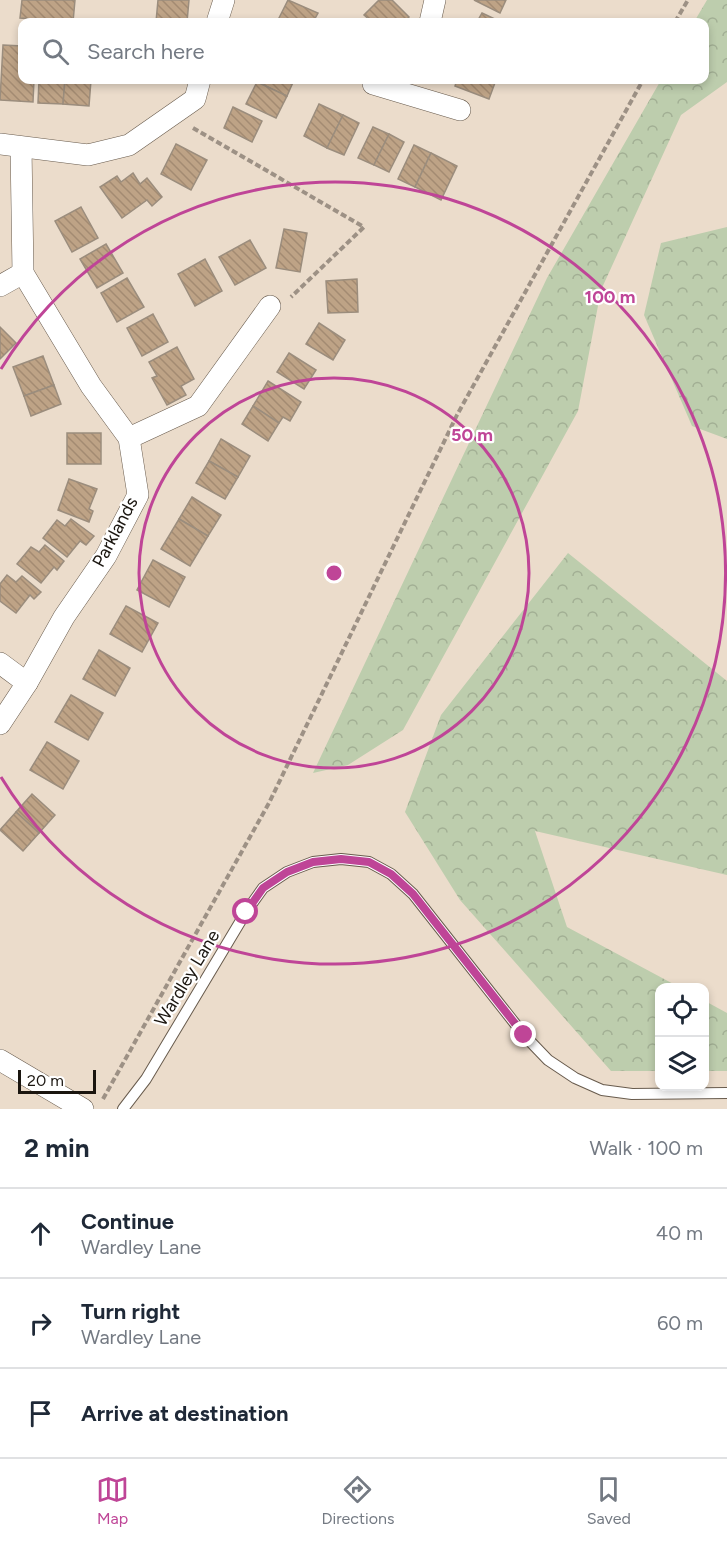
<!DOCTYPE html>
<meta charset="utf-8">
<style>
body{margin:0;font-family:Figtree,sans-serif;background:#f6f6f7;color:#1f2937}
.controls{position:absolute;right:18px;bottom:18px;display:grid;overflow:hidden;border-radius:12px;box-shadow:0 3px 9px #0003}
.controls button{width:54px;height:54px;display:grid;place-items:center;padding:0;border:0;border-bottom:2px solid #e0e1e3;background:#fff;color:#1f2937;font:30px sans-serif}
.scale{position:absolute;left:18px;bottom:15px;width:78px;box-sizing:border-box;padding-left:6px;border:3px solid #1a150f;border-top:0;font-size:16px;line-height:21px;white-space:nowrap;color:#1a150f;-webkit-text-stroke:4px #fff;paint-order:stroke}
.stop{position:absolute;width:18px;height:18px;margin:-14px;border:4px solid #bf4597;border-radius:50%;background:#fff}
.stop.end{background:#bf4597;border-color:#fff;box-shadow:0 2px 6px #0008}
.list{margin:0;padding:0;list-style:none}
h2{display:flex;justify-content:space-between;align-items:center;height:78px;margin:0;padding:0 24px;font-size:26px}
h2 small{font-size:20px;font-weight:400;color:#747a83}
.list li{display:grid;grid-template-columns:39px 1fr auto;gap:18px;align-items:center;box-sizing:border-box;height:90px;padding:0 24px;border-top:2px solid #e0e1e3}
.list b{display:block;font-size:22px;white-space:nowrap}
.list p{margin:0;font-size:20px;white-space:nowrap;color:#747a83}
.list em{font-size:20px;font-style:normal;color:#747a83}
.icon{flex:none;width:33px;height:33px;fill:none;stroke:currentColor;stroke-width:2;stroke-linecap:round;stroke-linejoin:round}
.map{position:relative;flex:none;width:727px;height:1109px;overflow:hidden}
.search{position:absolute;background:#fff;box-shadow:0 3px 9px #0003;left:18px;right:18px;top:18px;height:66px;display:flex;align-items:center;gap:15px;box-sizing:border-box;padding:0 21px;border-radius:12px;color:#747a83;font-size:22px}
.sheet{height:348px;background:#fff}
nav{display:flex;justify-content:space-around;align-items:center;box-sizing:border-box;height:84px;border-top:2px solid #e0e1e3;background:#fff;font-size:16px;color:#747a83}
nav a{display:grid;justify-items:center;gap:3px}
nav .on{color:#bf4597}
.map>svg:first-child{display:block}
</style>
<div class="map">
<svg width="727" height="1109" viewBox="0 0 727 1109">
<defs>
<pattern id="forest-crowns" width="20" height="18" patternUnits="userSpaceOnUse" patternTransform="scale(1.5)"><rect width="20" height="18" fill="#bdcdad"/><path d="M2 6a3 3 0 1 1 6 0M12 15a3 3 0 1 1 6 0" fill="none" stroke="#a2af94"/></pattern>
<pattern id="building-back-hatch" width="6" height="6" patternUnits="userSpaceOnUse" patternTransform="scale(1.5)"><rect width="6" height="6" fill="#bea386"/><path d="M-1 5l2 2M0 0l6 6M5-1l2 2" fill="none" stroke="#a38b72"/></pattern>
</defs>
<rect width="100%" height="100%" fill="#ebdccb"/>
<!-- forest -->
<g fill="url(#forest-crowns)">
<path d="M707,0H727V82L681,115L601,290L578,411L403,730L348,765L313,773L547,278L661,80H704V22H694Z"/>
<path d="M727,227V439L692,426L644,315L661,243Z"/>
<path d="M568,553L727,681V875L535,831L567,927L679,987H660L659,1071H611L460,900L405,812L441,715Z"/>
<path d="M705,1001L727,1013V1071H705Z"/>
</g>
<!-- building -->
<g fill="url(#building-back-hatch)" stroke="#9b8d7d" stroke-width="1.5">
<path d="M22,0H75L73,22L20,18Z"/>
<path d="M158,0H189L187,22H156Z"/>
<path d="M288,0L318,13L313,22H277Z"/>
<path d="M379,0H392L409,17L404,22H372L364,15Z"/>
<path d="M474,0H506L500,13Z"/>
<path d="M482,13L501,22H477Z"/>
<path d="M3,45L22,46V80H34L33,102L0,100Z"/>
<path d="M39,80H65L63,104L38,103Z"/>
<path d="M65,80H91L89,106L63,104Z"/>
<path d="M258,80H294L287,96L257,82Z"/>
<path d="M457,80H496L489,99L455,86Z"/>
<path d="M257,82L287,96L276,118L246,104Z"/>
<path d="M319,104L343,115L327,148L304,136Z"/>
<path d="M233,107L262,121L252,142L224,128Z"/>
<path d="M343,115L359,123L344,155L327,148Z"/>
<path d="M373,127L389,134L374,165L358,158Z"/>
<path d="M389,134L404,142L389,172L374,165Z"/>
<path d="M176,144L207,160L191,190L161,174Z"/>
<path d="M414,145L431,153L415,187L398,179Z"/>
<path d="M431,153L457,166L441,200L415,187Z"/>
<path d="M133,173L140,184L147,178L162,197L152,206L147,200L122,218L100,187L117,176L121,182Z"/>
<path d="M81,207L98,238L72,252L55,221Z"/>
<path d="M284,229L307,233L300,272L276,268Z"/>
<path d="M250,240L266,268L235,285L219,257Z"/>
<path d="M106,244L123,273L97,288L80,259Z"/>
<path d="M205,259L222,291L195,306L178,274Z"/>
<path d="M127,278L144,307L117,322L101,293Z"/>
<path d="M357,279L358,312L328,313L326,281Z"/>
<path d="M153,314L168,342L142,356L127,328Z"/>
<path d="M319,323L345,340L333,360L306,344Z"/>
<path d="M0,327L16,343L0,359Z"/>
<path d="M177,347L194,379L181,386L186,395L167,405L152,378L157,376L149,362Z"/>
<path d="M289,353L316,370L304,389L277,372Z"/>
<path d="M43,356L54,385L24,396L13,367Z"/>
<path d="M268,381L301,402L290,421L283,417L279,423L253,406Z"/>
<path d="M54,385L61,404L31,416L24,396Z"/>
<path d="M253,406L279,423L268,441L242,424Z"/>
<rect x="67" y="433" width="34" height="31"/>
<path d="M221,439L250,456L238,477L209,461Z"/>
<path d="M209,461L238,477L225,499L196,483Z"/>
<path d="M69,479L97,489L89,509L93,511L89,522L58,510Z"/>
<path d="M192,497L221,515L208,536L179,519Z"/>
<path d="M71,519L94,536L86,545L80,541L67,557L43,538L57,520L65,526Z"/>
<path d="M179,519L208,536L190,566L161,549Z"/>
<path d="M45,545L64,561L57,570L54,567L41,583L17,564L31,547L39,552Z"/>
<path d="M153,560L185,577L169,607L137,590Z"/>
<path d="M7,575L16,582L22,576L41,592L34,599L30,595L16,613L0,601V584Z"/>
<path d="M126,606L158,623L142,652L110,634Z"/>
<path d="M99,650L130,668L115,696L83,679Z"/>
<path d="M71,695L103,713L88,740L55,722Z"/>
<path d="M47,742L79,761L63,789L30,770Z"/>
<path d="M32,794L55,815L39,833L16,812Z"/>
<path d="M16,812L39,833L23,851L0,830Z"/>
</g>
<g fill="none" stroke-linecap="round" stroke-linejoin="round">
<!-- service casing -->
<g stroke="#685b4d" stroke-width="12">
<path id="service" d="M123,1109L146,1079L246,912L263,888L287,872L313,862L341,859L369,862L391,874L413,894L524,1035L548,1060L575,1078L602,1090L632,1094L727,1093"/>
</g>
<!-- minor casing -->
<g stroke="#685b4d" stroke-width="22">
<g id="minor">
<path d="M217,22L224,0"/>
<path d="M430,22L435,0"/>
<path d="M373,84L460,110"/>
<path d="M0,144L88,155L129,145L195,99L200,80"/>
<path d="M0,286L23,273"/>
<path d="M129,438L198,406L270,306"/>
<path d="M0,663L27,683"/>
<path d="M0,724L27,683L64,617L106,556L138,495L129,438L91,386L23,273L21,147"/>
<path d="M0,1060L83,1109"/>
</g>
</g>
<!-- path -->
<g stroke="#9d9185" stroke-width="4" stroke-dasharray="6 3" stroke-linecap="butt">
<path d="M675,22L688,0"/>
<path d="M193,128L364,227L291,297"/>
<path d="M103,1099L269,803L457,415L643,80"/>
</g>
<!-- service -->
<use href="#service" stroke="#fff" stroke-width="10"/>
<!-- minor -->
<use href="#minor" stroke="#fff" stroke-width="21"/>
</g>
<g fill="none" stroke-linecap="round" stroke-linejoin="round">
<!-- route -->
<path stroke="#bf4597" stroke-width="8" d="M246,912L263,888L287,872L313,862L341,859L369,862L391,874L413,894L524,1035"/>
</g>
<!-- distance rings -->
<g fill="none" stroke="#bf4597" stroke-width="3">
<circle cx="334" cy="573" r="195"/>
<path d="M1 369A391 391 0 1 1 1 777"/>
</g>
<g text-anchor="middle" stroke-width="4.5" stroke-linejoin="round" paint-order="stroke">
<!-- street labels -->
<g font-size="18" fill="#1a150f" stroke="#fff">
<text transform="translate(115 532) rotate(-62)" y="6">Parklands</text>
<text transform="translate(187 978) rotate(-59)" y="6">Wardley Lane</text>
</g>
</g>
<circle cx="334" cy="573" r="9" fill="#bf4597" stroke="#fff" stroke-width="3"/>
<g font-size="18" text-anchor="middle" font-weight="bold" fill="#bf4597" stroke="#fff" stroke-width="4.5" stroke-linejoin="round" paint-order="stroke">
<text x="610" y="303">100 m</text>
<text x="472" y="441">50 m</text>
</g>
</svg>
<div class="controls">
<button><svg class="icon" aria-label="locate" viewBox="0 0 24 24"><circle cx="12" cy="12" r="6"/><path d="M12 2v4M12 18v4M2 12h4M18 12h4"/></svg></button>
<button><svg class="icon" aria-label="layers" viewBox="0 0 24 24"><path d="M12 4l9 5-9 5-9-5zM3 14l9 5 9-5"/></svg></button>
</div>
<div class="scale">20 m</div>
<div class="stop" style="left:246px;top:912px"></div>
<div class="stop end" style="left:524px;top:1035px"></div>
<div class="search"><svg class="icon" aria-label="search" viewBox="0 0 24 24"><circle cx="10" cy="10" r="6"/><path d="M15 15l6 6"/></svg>Search here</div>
</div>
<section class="sheet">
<h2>2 min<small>Walk · 100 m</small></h2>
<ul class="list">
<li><svg class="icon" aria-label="ahead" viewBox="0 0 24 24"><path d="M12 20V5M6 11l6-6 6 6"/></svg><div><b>Continue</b><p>Wardley Lane</p></div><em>40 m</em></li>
<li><svg class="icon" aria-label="right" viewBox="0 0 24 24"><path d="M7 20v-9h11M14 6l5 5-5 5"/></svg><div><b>Turn right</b><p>Wardley Lane</p></div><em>60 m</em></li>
<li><svg class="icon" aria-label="arrive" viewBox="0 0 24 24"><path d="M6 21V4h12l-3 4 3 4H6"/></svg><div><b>Arrive at destination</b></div></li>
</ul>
</section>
<nav>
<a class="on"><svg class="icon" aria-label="map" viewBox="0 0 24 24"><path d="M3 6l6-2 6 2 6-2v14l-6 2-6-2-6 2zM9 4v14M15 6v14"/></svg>Map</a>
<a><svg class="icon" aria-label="directions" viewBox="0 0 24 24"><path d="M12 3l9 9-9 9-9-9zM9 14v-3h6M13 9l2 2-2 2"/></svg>Directions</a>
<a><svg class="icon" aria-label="saved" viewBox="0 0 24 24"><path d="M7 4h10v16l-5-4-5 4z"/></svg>Saved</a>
</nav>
